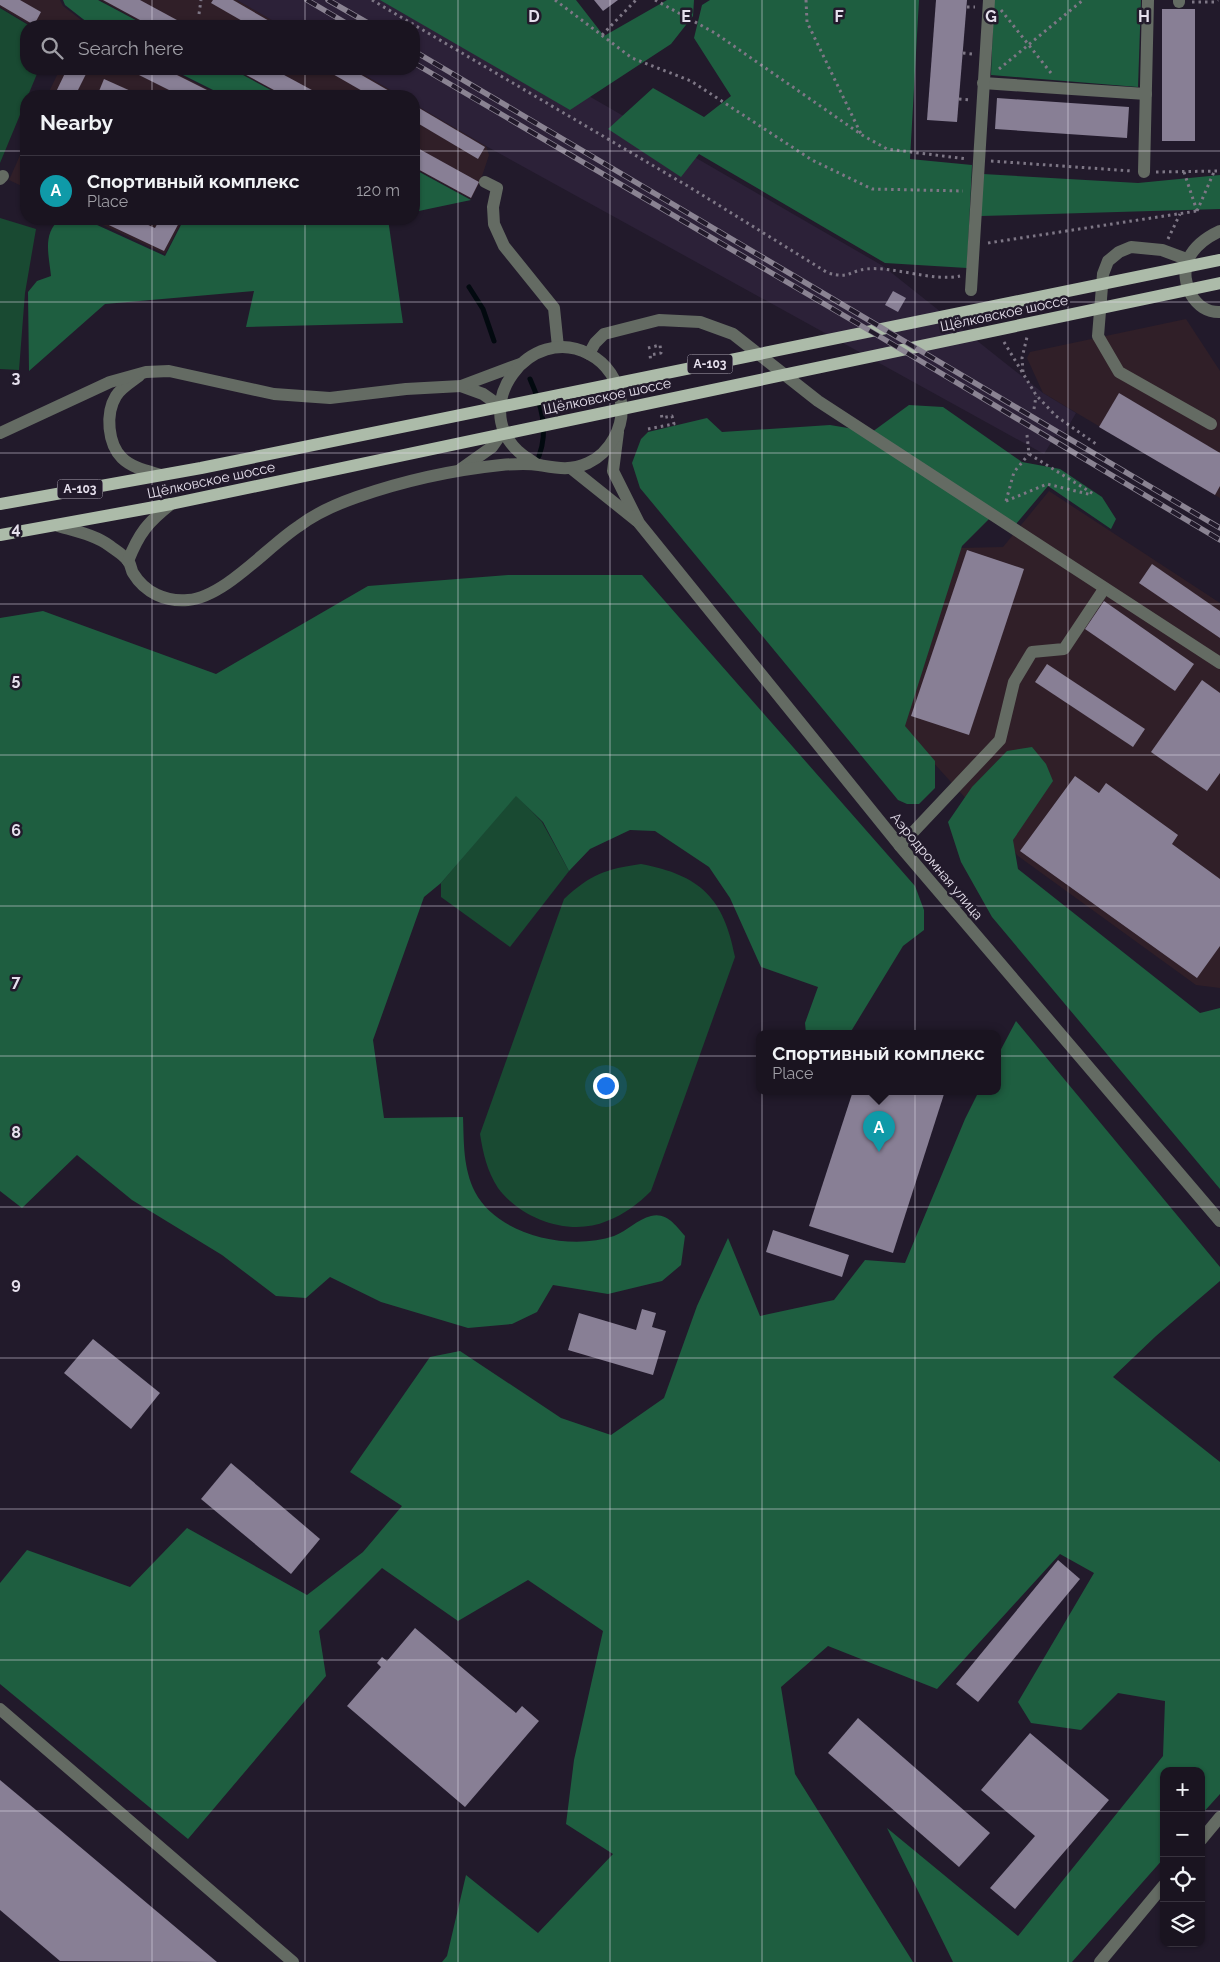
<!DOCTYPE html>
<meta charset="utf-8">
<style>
body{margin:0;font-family:Raleway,sans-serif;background:#231d29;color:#f1f3f6}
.controls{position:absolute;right:15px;bottom:15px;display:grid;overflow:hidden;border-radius:10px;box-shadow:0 1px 4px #0004}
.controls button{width:45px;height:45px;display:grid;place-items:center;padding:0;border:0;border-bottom:1px solid #38333e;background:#1a1420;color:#f1f3f6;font:25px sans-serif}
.you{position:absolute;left:605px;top:1085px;width:18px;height:18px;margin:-12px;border:4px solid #fff;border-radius:50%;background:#1a73e8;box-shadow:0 0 0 8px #1a73e833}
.badge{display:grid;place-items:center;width:32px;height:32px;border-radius:50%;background:#0f766e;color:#fff;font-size:16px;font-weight:700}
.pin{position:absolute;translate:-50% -41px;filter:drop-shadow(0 1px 2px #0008)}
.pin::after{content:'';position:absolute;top:26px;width:18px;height:15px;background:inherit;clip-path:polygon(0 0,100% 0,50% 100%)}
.popup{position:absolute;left:756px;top:1030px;width:245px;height:65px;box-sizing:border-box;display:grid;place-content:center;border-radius:10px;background:#1a1420;filter:drop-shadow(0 1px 4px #0005);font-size:16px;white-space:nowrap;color:#9f9ea5}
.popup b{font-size:19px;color:#f1f3f6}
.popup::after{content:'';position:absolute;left:50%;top:100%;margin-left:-10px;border:10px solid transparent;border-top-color:#1a1420}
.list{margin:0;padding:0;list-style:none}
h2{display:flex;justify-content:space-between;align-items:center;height:65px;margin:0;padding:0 20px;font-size:21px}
h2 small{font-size:16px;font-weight:400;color:#9f9ea5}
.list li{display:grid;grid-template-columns:32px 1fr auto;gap:15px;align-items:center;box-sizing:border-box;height:70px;padding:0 20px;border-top:1px solid #38333e}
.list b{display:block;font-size:19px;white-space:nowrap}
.list p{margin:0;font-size:16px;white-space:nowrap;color:#9f9ea5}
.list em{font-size:16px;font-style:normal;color:#9f9ea5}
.icon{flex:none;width:28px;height:28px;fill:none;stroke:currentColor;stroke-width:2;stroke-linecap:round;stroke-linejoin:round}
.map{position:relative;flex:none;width:1220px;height:1962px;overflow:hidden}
.search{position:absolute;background:#1a1420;box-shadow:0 1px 4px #0004;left:20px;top:20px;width:400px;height:55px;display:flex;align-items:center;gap:12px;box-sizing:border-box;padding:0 18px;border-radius:20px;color:#9f9ea5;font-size:19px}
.panel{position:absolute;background:#1a1420;box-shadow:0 1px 4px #0004;left:20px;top:90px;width:400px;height:135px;border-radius:20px}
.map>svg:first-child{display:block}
</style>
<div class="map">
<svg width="1220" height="1962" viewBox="0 0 1220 1962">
<rect width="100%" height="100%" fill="#221a2b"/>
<!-- industrial -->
<g fill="#301f28">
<path d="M0,0H60L63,6L89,26H32L0,7Z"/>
<path d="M100,0H237L282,26H148Z"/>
<path d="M60,69H168L222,96H47Z"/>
<path d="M233,69H354L401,96H283Z"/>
<path d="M414,104L486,146L489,155L480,182L471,199L414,168Z"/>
<path d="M26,142V188L9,180Z"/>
<path d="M90,219H183L165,254Z"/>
<path d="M1186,319L1220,371V498L1043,393L1027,358L1030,352Z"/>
<path d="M1049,491L1220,603V988L1196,985L1018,856L902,728L959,548L1003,547Z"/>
</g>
<!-- built -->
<path fill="#2c2138" d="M237,0H423L883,266L1043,393L1076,413L1061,439L1055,436L1044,454L486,146L414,104V96H401L354,69H414V26H282Z"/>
<!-- green -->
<g fill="#194a32">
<path d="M0,8L30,26H26V69H39L0,163Z"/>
<path d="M0,218L36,229L25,293L19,370L0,369Z"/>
<path d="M516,795L542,822L569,871L510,947L441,897V883Z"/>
<path d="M641,864C700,875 724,898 735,957L651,1191C638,1204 625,1214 607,1221C570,1237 521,1219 498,1188C487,1171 483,1153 480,1134L564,899C591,874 606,869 641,864Z"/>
</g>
<!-- forest -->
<g fill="#1e5e40">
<path d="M63,0H98L147,26H92L65,5Z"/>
<path d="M380,0H576L604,36L667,0H694L693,16L671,44L570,110Z"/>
<path d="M710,0H919L910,159L972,165L967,268L885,263L699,154L681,177L608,129L653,88L704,117L731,96L694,38L702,5Z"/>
<path d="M994,0H1141L1138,87L991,75Z"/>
<path d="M171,69H232L282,96H225Z"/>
<path d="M414,169L471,200L414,212Z"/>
<path d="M983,174L1138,183L1220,175V209L981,216Z"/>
<path d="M60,219H84L165,256L184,219H388L403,323L246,327L254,291L105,304L29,371L28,292L37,281L51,276C49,255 42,234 60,219Z"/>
<path d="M909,405L943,407L1022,462L1060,469L1102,497L1116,519L1111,529L1048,486L1011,530L991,517L962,546L905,726L935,761V788L919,804H907L898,800L640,488L632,463L641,439L648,432L707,418L722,432L830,425L872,432Z"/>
<path d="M508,575H642L915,886L924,910V930L903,946L850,1033H806L805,1023L818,987L761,967L730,898L709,867L655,831L630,830L590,849L569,871L543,822L516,796L441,883L424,897L373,1040L384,1118L463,1117C464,1143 463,1168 475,1192C498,1236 570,1251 614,1236C627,1231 638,1219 651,1216C667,1212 676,1226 685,1236L681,1265L662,1281L608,1294L553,1285L537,1312L512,1324L468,1328L381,1302L330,1277L306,1298L276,1296L222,1255L132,1200L77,1155L22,1208L0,1191V618L43,611L216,674L368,586Z"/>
<path d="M1032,747L1046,764L1053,781L1013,840L1018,869L1200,1013L1220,1008V1189L992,917L961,862L948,822L972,787L1007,751Z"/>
<path d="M1016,1021L1220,1267V1281L1156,1336L1113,1377L1220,1462V1794L1201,1815V1771H1164V1858L1072,1962H953L887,1828L1018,1936L1163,1756L1165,1701L1118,1693L1081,1730L1031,1723L1018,1702L1094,1573L1060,1554L937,1689L828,1646L781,1687L795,1774L913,1962H442L447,1956L466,1875L538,1933L613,1854L566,1824L574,1760L603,1631L528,1580L458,1621L382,1568L319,1631L326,1676L188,1839L0,1684V1583L27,1550L130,1587L187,1528L307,1595L363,1552L402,1506L350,1472L430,1357L460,1351L561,1418L611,1435L664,1398L697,1306L728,1238L760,1316L834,1300L865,1260L905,1263L965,1119L979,1091H998V1055Z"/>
</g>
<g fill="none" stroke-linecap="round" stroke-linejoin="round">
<!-- stream -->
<g stroke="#02090f" stroke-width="5">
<path d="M469,287L483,309L494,341"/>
<path d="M530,379C541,404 549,429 539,456"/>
</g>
</g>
<!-- building -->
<g fill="#887f95">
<path d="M0,0H20L41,12L34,25L0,5Z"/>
<path d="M103,0H140L188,26H151Z"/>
<path d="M213,0H233L278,26H251L211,3Z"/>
<path d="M594,0H618L603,11Z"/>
<path d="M936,0H967L957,122L927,120Z"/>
<rect x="1162" y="9" width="33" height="132"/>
<path d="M67,69L88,70L75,96H54Z"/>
<path d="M127,69H165L219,96H181Z"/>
<path d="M235,69H273L323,96H285Z"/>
<path d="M324,69H351L398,96H371Z"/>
<path d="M104,79L133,92L131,96H97Z"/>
<path d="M997,98L1129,107L1127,138L995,129Z"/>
<path d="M414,105L485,147L478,159L414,121Z"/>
<path d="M414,146L479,182L471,198L414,167Z"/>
<path d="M96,219H135L155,228L160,219H181L164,251Z"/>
<path d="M893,291L906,298L898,312L885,305Z"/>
<path d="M1119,393L1220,453V486L1215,495L1099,427Z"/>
<path d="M967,550L1024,569L969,735L911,716Z"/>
<path d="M1152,564L1220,611V638L1139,583Z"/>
<path d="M1104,601L1194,664L1175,691L1085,629Z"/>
<path d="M1047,664L1145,729L1133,747L1035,682Z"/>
<path d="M1202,680L1220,693V773L1207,791L1151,752Z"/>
<path d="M1075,776L1099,793L1106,783L1178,835L1172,844L1220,879V946L1197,978L1020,851Z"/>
<path d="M853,1091H945L893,1253L809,1226Z"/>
<path d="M773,1230L849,1255L842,1277L766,1252Z"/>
<path d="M642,1309L656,1313L652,1327L666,1331L653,1375L568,1350L579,1313L636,1330Z"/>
<path d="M93,1339L160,1393L131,1429L64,1373Z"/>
<path d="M231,1463L320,1539L291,1574L201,1499Z"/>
<path d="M1058,1560L1080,1579L978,1702L956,1684Z"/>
<path d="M415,1628L516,1713L522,1706L539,1721L465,1807L347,1706L381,1667L377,1663L382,1657L387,1661Z"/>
<path d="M858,1718L990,1833L959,1867L828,1753Z"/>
<path d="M1030,1733L1109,1800L1015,1909L990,1888L1035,1836L981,1790Z"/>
<path d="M0,1780L60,1830L217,1962L60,1961L0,1910Z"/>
</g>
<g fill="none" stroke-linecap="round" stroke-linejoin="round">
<!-- path -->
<g stroke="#7e7786" stroke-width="3" stroke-dasharray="2.5 4" stroke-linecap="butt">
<path d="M372,0L691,188L828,273C850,279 849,271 866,269C894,266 933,282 960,276"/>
<path d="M555,0L632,58L691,81L812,160L872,189L963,191"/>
<path d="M655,0L715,33L862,135L887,149L967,159"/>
<path d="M806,0L807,22L861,134"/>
<path d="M1192,2H1215L1218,0"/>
<path d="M967,7H975"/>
<path d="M1001,10L1051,73"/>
<path d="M199,14L201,0"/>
<path d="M602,35L636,0"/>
<path d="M963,53L972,54"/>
<path d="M999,69L1083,0"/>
<path d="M959,99L971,100"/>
<path d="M991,161L1132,171"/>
<path d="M1156,172L1220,171"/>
<path d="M1184,172L1197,211"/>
<path d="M1197,211L1214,172"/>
<path d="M1168,239L1180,214"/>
<path d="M988,243L1197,211"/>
<path d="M1004,342L1036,395L1056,416L1096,444"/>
<path d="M648,348L660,345L661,353L650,355L651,362"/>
<path d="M1023,372L1022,358L1027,337"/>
<path d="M1034,409L1036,396"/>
<path d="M648,429L674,424L672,416L662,418L661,413"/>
<path d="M1027,435L1029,454L1095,495"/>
<path d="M1006,501L1047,484L1092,495"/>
<path d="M1006,501L1014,472L1029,454"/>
</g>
<!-- minor -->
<g stroke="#646b63" stroke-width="12">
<path d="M1179,0V2"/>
<path d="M983,83L1146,94"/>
<path d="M1144,172L1148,0"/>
<path d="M0,179L3,176"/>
<path d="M485,182L497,188L493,207L494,224L504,246L554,308L558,347"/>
<path d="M1220,231C1207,237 1194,246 1188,260C1179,283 1195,313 1220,312"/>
<path d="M1189,260L1162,250L1131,247L1119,252L1108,261L1103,274L1098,336L1119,372L1211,424"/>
<path d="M971,290L989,0"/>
<path d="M589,354L595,343L604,334L659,320L700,322L733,334L818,401L1220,663"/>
<path d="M139,376C131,382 121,388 116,396C105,414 108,444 122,458C132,468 148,471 161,475"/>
<path d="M461,386L483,394L500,406"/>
<path d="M618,432L613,471L639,523L900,846L1220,1221"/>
<path d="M0,433L110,382L146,372L169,371L274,394L330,398L406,389L461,386L520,364"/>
<path d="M461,469L492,447L504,430"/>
<path d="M572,469L637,521"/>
<path d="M58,526C75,531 96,535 110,546C115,550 124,555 128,561C131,564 131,570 133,573C145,593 166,602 188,600C225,597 268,546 299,526C316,513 337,504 357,497C403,481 453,470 501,465C513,464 527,463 539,465C557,468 570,471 588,463C610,453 625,426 621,402C618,382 608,364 589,354C530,323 469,405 518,451C523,456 531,460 537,465"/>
<path d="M128,561C139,533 148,522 171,504"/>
<path d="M900,846L1000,740L1014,682L1032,652L1064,649L1104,589"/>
<path d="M0,1709L293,1962"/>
<path d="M1201,1840L1220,1817"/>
<path d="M1100,1962L1164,1885"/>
</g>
<!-- major -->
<g stroke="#acbba9" stroke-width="12">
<path d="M0,504L201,468L1220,260"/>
<path d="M0,535L171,504L1220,283"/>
</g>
<!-- rail casing -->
<g stroke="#8a8392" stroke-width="5.5">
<g id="rail">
<path d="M307,0L351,26"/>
<path d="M328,0L373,26"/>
<path d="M414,51L1220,528"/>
<path d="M414,63L872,332L1220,540"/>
</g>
</g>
<!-- rail -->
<use href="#rail" stroke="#221a2b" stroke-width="4" stroke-dasharray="11" stroke-linecap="butt"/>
</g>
<!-- grid -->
<path fill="none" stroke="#e6e0ed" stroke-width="1" stroke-opacity="0.55" d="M152,0V26M305,0V26M458,0V1962M610,0V1962M762,0V1962M915,0V1962M1068,0V1962M152,69V96M305,69V96M0,151H26M414,151H1220M152,219V1962M305,219V1962M0,302H1220M0,453H1220M0,604H1220M0,755H1220M0,906H1220M0,1056H1220M0,1207H1220M0,1358H1220M0,1509H1220M0,1660H1220M0,1811H1164M1201,1811H1220"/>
<g text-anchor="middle" stroke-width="5" stroke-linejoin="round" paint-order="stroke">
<!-- shield labels -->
<g fill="#221a2b" stroke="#aba5b3" stroke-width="1">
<rect x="687.5" y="354.5" width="45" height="19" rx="4"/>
<rect x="57.5" y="479.5" width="45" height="19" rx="4"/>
</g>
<g font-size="12" font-weight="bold" fill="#e6e0ed">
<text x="710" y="368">А-103</text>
<text x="80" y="493">А-103</text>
</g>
<!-- street labels -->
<g font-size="14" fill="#e6e0ed" stroke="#221a2b">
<text transform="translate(1004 313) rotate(-12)" y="5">Щёлковское шоссе</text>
<text transform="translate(607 396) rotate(-12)" y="5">Щёлковское шоссе</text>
<text transform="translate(211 480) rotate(-12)" y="5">Щёлковское шоссе</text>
<text transform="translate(937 866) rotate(50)" y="5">Аэродромная улица</text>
</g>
</g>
<g font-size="16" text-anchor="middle" font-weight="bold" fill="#e6e0ed" stroke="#221a2b" stroke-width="5" stroke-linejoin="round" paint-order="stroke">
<text x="534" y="22">D</text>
<text x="686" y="22">E</text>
<text x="839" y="22">F</text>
<text x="991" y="22">G</text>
<text x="1144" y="22">H</text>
<text x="16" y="383">3</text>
<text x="16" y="534">4</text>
<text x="16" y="685">5</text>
<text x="16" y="836">6</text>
<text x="16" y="987">7</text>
<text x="16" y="1138">8</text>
<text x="16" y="1289">9</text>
</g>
</svg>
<div class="controls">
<button>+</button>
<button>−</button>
<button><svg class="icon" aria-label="locate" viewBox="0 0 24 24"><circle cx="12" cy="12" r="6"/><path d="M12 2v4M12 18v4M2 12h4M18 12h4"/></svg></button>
<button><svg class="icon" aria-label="layers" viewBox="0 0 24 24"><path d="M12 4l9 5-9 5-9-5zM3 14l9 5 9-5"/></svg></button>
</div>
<div class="you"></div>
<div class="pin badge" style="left:879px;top:1152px;background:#0f9aa8">A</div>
<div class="popup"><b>Спортивный комплекс</b>Place</div>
<div class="search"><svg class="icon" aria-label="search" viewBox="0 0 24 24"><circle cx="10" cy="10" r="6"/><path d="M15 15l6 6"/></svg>Search here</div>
<section class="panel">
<h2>Nearby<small></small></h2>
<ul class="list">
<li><span class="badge" style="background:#0f9aa8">A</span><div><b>Спортивный комплекс</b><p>Place</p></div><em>120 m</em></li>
</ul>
</section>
</div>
